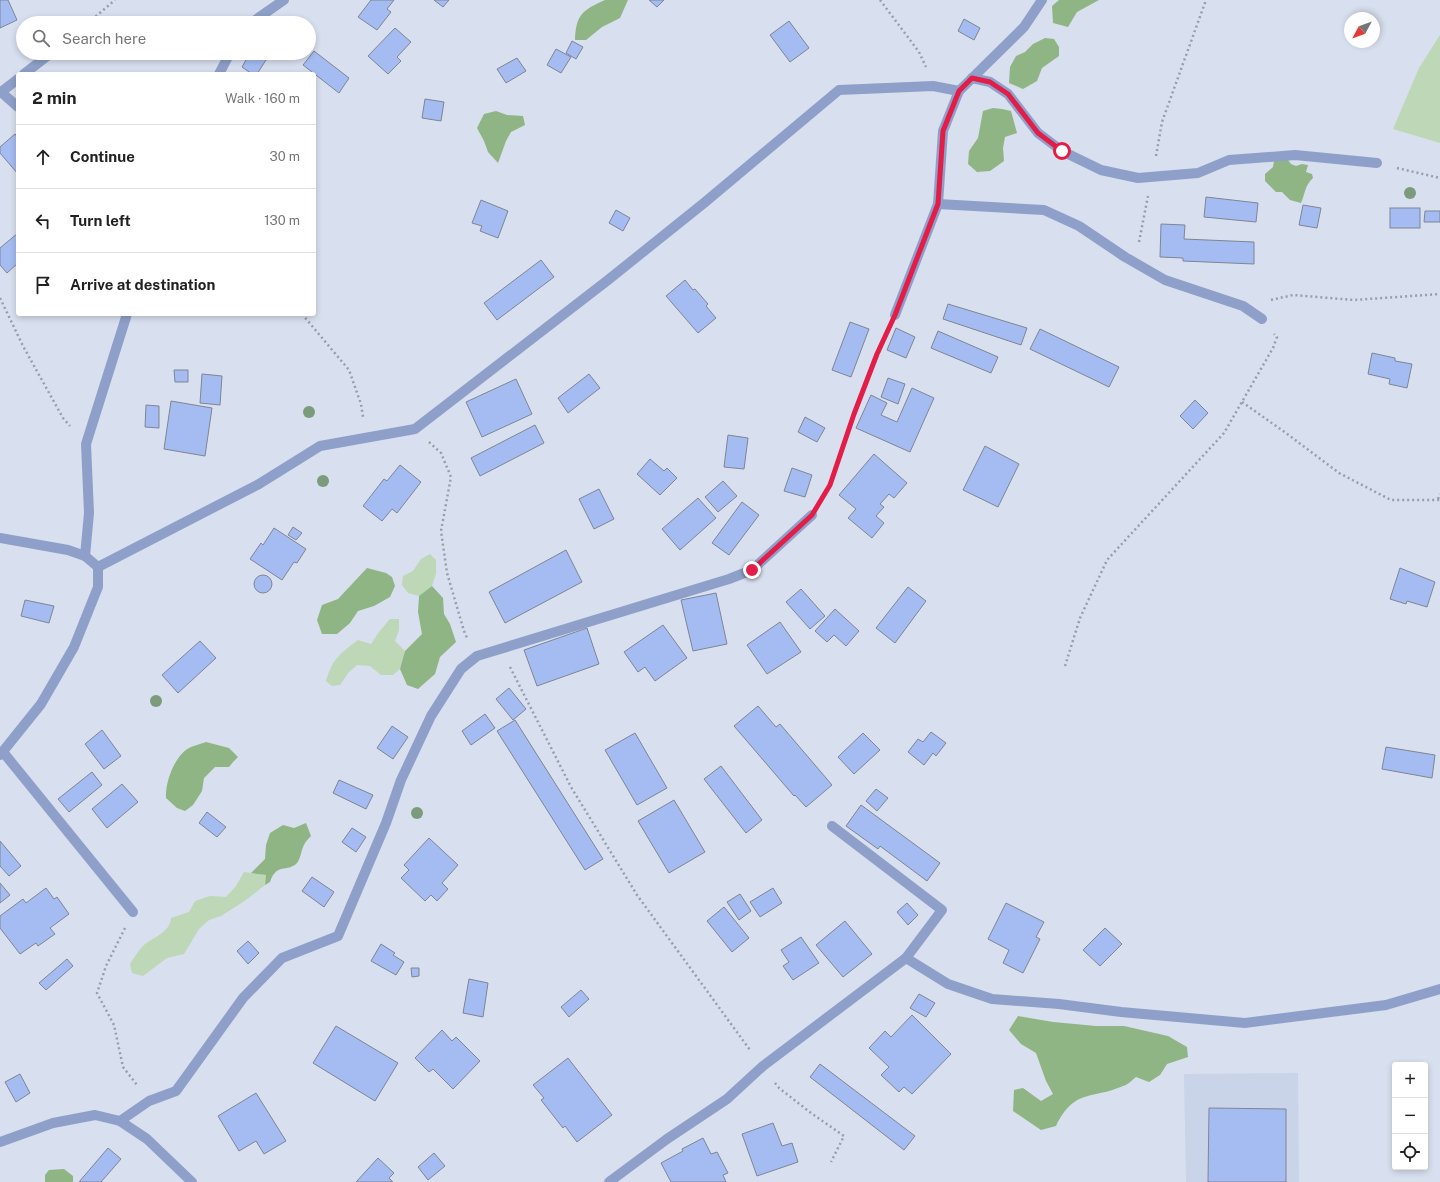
<!DOCTYPE html>
<meta charset="utf-8">
<style>
body{margin:0;font-family:"Public Sans",sans-serif;background:#f2f2f2;color:#222}
.controls{position:absolute;right:12px;bottom:12px;display:grid;overflow:hidden;border-radius:4px;box-shadow:0 2px 6px #0003}
.controls button{width:36px;height:36px;display:grid;place-items:center;padding:0;border:0;border-bottom:1px solid #e0e0e0;background:#fff;color:#222;font:20px sans-serif}
.compass{position:absolute;left:1344px;top:12px;width:36px;height:36px;border-radius:50%;background:#fff;box-shadow:0 2px 6px #0003;rotate:229deg}
.stop{position:absolute;width:12px;height:12px;margin:-9px;border:3px solid #e11d48;border-radius:50%;background:#fff}
.stop.end{background:#e11d48;border-color:#fff;box-shadow:0 1px 4px #0008}
.list{margin:0;padding:0;list-style:none}
h2{display:flex;justify-content:space-between;align-items:center;height:52px;margin:0;padding:0 16px;font-size:17px}
h2 small{font-size:13px;font-weight:400;color:#767676}
.list li{display:grid;grid-template-columns:26px 1fr auto;gap:12px;align-items:center;box-sizing:border-box;height:64px;padding:0 16px;border-top:1px solid #e0e0e0}
.list b{display:block;font-size:15px;white-space:nowrap}
.list em{font-size:13px;font-style:normal;color:#767676}
.icon{flex:none;width:22px;height:22px;fill:none;stroke:currentColor;stroke-width:2;stroke-linecap:round;stroke-linejoin:round}
.map{position:relative;flex:none;width:1440px;height:1182px;overflow:hidden}
.search{position:absolute;background:#fff;box-shadow:0 2px 6px #0003;left:16px;top:16px;width:300px;height:44px;display:flex;align-items:center;gap:10px;box-sizing:border-box;padding:0 14px;border-radius:22px;color:#767676;font-size:15px}
.panel{position:absolute;background:#fff;box-shadow:0 2px 6px #0003;left:16px;top:72px;width:300px;height:244px;border-radius:4px}
.map>svg:first-child{display:block}
</style>
<div class="map">
<svg width="1440" height="1182" viewBox="0 0 1440 1182">
<rect width="100%" height="100%" fill="#d8dfee"/>
<!-- built -->
<path fill="#c9d4e9" d="M1298,1073L1299,1182H1186L1184,1074Z"/>
<!-- green -->
<g fill="#bed7b7">
<path d="M1440,35V143L1393,129L1419,68Z"/>
<path d="M430,554L436,560V573L432,586L419,596L408,593L402,585L403,576L413,571L421,559Z"/>
<path d="M390,619H399V630L395,641L405,651L400,669L393,675H381L370,666L357,665L348,673L340,685L332,686L326,681C333,658 340,654 358,640L371,644L379,632Z"/>
<path d="M244,872L266,875L265,885L246,900L221,916L209,920L199,929L184,954L167,958L143,976L132,973L130,964C134,958 138,951 143,946C153,937 170,933 171,918L189,912L195,901L210,896L226,897L236,886Z"/>
</g>
<!-- forest -->
<g fill="#8fb584">
<path d="M605,0H628L620,18L602,27L586,40H575C576,14 583,10 605,0Z"/>
<path d="M1059,0H1099L1077,12L1068,27L1053,23L1052,6Z"/>
<path d="M1045,38L1054,39L1059,47V56L1042,68L1037,81L1023,89L1009,83L1010,67L1016,56L1025,52L1033,44Z"/>
<path d="M993,108L1002,109L1011,111L1017,133L1005,137L1003,148L1004,161L990,171L977,172L968,164L969,151L978,138L983,111Z"/>
<path d="M496,111L507,115L523,116L525,125L511,132L506,141L498,163L488,152L484,141L477,128L484,114Z"/>
<path d="M1275,156L1288,160L1291,164L1296,166L1302,164L1308,165L1306,172L1312,174L1313,178C1305,185 1305,194 1301,203L1290,200L1282,192H1276L1265,181V174L1273,167Z"/>
<path d="M367,568L386,573L392,577L395,586L390,597L374,606L358,611L350,623L337,634H322L317,620L322,605L338,599Z"/>
<path d="M432,586L443,598L444,614L450,624L456,642L440,657L435,674L418,689L407,685L400,669L405,651L422,634L418,612L419,596Z"/>
<path d="M206,742L229,748L238,757L233,762L229,767H215L204,778L202,791L193,805L185,811L177,808L166,798C165,782 175,754 191,747C196,745 201,744 206,742Z"/>
<path d="M306,823L311,836C309,838 307,840 305,843C301,849 301,858 297,863C287,873 277,862 270,882L265,885L266,875L251,873L265,859L266,845L270,833L283,825L294,828Z"/>
<path d="M1018,1016L1053,1022L1096,1026H1124L1168,1036L1187,1047L1188,1057L1167,1064L1160,1075L1149,1082L1136,1077C1132,1080 1128,1085 1123,1086C1091,1100 1075,1088 1056,1126L1041,1130L1013,1111L1014,1090L1023,1088L1041,1101L1053,1094L1046,1081L1036,1053L1021,1044L1009,1030Z"/>
<path d="M64,1169L73,1176V1182H45V1175L49,1170Z"/>
</g>
<!-- building -->
<g fill="#a4bcf2" stroke="#7f8593">
<path d="M0,0H8L17,20L0,28Z"/>
<path d="M371,0H394L387,9L391,12L377,30L358,17Z"/>
<path d="M434,0H449L443,7Z"/>
<path d="M649,0H664L657,7Z"/>
<path d="M964,19L980,28L974,40L958,31Z"/>
<path d="M789,21L809,48L790,62L770,35Z"/>
<path d="M395,28L411,42L397,57L401,61L388,74L368,56Z"/>
<path d="M572,41L583,47L576,59L566,53Z"/>
<path d="M556,49L571,57L561,73L547,65Z"/>
<path d="M314,51L349,78L339,93L303,65Z"/>
<path d="M250,53H266L263,58L266,60L257,74H252L242,67Z"/>
<path d="M517,58L526,71L506,83L497,69Z"/>
<path d="M425,99L444,102L441,121L422,118Z"/>
<path d="M15,134L18,138V174L0,153V147Z"/>
<path d="M1206,197L1258,203L1256,222L1204,217Z"/>
<path d="M481,200L508,211L498,238L480,231L482,226L472,223Z"/>
<path d="M1303,205L1321,208L1317,228L1299,225Z"/>
<rect x="1390" y="208" width="30" height="20"/>
<path d="M616,210L630,218L623,231L609,223Z"/>
<path d="M1425,211H1440V222H1424Z"/>
<path d="M1161,224L1185,225L1184,239L1254,242V264L1183,261V258L1160,257Z"/>
<path d="M18,233V263L7,273L0,265V248Z"/>
<path d="M541,260L554,277L497,320L484,303Z"/>
<path d="M685,280L693,290L695,289L708,304L706,306L716,318L698,333L666,296Z"/>
<path d="M948,304L1027,328L1021,345L943,319Z"/>
<path d="M850,322L869,329L851,377L832,370Z"/>
<path d="M896,328L915,337L906,358L887,350Z"/>
<path d="M1040,329L1119,367L1109,387L1030,349Z"/>
<path d="M938,331L998,357L991,373L931,348Z"/>
<path d="M1372,353L1395,358V361L1412,364L1407,388L1389,384L1390,379L1368,374Z"/>
<path d="M174,370H188V382H175Z"/>
<path d="M202,374L222,376L220,405L200,403Z"/>
<path d="M589,374L600,388L568,413L558,398Z"/>
<path d="M888,378L905,384L898,404L881,397Z"/>
<path d="M516,379L532,414L482,437L466,402Z"/>
<path d="M912,388L934,398L910,452L856,428L871,395L887,403L881,415L897,422Z"/>
<path d="M1195,400L1208,413L1193,429L1180,416Z"/>
<path d="M171,401L212,408L205,456L164,449Z"/>
<path d="M146,405L159,406V428L145,427Z"/>
<path d="M805,417L825,428L817,442L798,432Z"/>
<path d="M535,425L544,443L480,476L471,458Z"/>
<path d="M728,435L748,438L744,469L724,467Z"/>
<path d="M985,446L1019,464L998,507L963,490Z"/>
<path d="M874,454L907,483L894,498L889,494L880,504L884,507L876,516L884,523L872,538L848,518L856,509L839,495Z"/>
<path d="M650,459L664,471L667,468L677,478L660,495L637,474Z"/>
<path d="M400,465L421,482L397,513L392,509L382,521L363,506L384,479L387,481Z"/>
<path d="M792,468L812,475L805,497L784,491Z"/>
<path d="M723,481L737,496L718,512L705,497Z"/>
<path d="M599,489L614,519L594,529L579,499Z"/>
<path d="M698,498L716,518L680,550L662,529Z"/>
<path d="M742,502L759,515L729,555L712,543Z"/>
<path d="M293,527L302,533L296,540L288,535Z"/>
<path d="M274,528L306,549L297,563L294,562L282,580L250,559L261,543L263,545Z"/>
<path d="M566,550L582,582L505,623L489,592Z"/>
<path d="M1400,568L1435,582L1427,607L1407,601L1406,604L1390,599Z"/>
<circle cx="263" cy="584" r="9"/>
<path d="M908,587L926,601L895,643L876,628Z"/>
<path d="M801,589L825,616L810,629L786,602Z"/>
<path d="M716,593L727,644L693,651L681,600Z"/>
<path d="M25,600L54,606L49,623L21,616Z"/>
<path d="M835,609L859,631L846,646L834,635L827,642L815,631Z"/>
<path d="M780,622L801,652L767,674L747,645Z"/>
<path d="M663,625L687,658L655,681L645,667L638,672L624,652Z"/>
<path d="M587,628L599,664L537,686L524,650Z"/>
<path d="M200,641L216,658L178,693L162,675Z"/>
<path d="M509,688L526,709L513,720L496,699Z"/>
<path d="M758,706L776,727L780,724L832,785L806,807L795,795L794,796L734,726Z"/>
<path d="M485,714L495,728L471,745L462,731Z"/>
<path d="M515,720L603,859L585,870L497,731Z"/>
<path d="M392,726L408,737L393,759L377,748Z"/>
<path d="M102,730L121,756L104,769L85,744Z"/>
<path d="M931,732L946,743L936,756L933,753L924,765L908,752L918,739L923,742Z"/>
<path d="M635,733L667,788L637,805L605,750Z"/>
<path d="M863,733L880,750L854,774L838,757Z"/>
<path d="M1386,747L1435,755L1432,778L1382,769Z"/>
<path d="M721,766L762,820L746,833L704,779Z"/>
<path d="M92,772L102,785L69,812L58,799Z"/>
<path d="M339,780L373,795L366,809L333,793Z"/>
<path d="M122,784L138,802L107,828L92,809Z"/>
<path d="M876,789L888,798L877,811L866,801Z"/>
<path d="M674,800L705,852L669,873L638,821Z"/>
<path d="M861,805L940,863L927,881L880,846L878,849L846,826Z"/>
<path d="M207,812L226,827L217,837L199,823Z"/>
<path d="M352,828L366,837L356,852L342,842Z"/>
<path d="M429,838L458,865L442,883L448,889L437,901L431,895L425,901L401,878L409,870L404,865Z"/>
<path d="M0,841L21,866L9,876L0,866Z"/>
<path d="M312,877L334,892L324,907L302,891Z"/>
<path d="M0,883L10,895L0,903Z"/>
<path d="M46,888L54,899L57,897L69,914L50,928L55,934L38,946L36,943L20,954L0,928V916L23,899L26,903Z"/>
<path d="M773,888L782,903L760,917L750,902Z"/>
<path d="M740,894L751,911L739,920L727,902Z"/>
<path d="M907,903L918,915L908,925L897,912Z"/>
<path d="M1006,903L1044,922L1036,937L1040,939L1023,973L1003,963L1009,950L988,939Z"/>
<path d="M724,907L749,938L732,952L707,921Z"/>
<path d="M845,921L872,954L843,977L816,945Z"/>
<path d="M1105,928L1122,944L1100,966L1083,950Z"/>
<path d="M801,937L819,963L793,980L783,966L789,962L781,950Z"/>
<path d="M248,941L259,953L248,964L237,951Z"/>
<path d="M381,944L395,953L393,955L404,962L396,975L371,961Z"/>
<path d="M67,959L73,966L46,990L39,983Z"/>
<path d="M411,968H419V976L412,977Z"/>
<path d="M469,979L488,983L483,1017L463,1013Z"/>
<path d="M581,990L589,999L569,1017L561,1007Z"/>
<path d="M919,994L935,1003L926,1017L910,1008Z"/>
<path d="M912,1015L951,1054L912,1094L904,1087L899,1092L881,1075L889,1067L869,1048L885,1031L891,1037Z"/>
<path d="M336,1026L398,1063L375,1101L313,1063Z"/>
<path d="M442,1030L452,1041L456,1037L480,1061L453,1089L433,1069L429,1072L415,1058Z"/>
<path d="M568,1058L612,1115L577,1142L565,1126L563,1128L541,1100L544,1098L533,1085Z"/>
<path d="M820,1064L915,1136L904,1150L810,1077Z"/>
<path d="M20,1074L30,1093L16,1102L5,1082Z"/>
<path d="M256,1093L286,1141L264,1154L256,1141L239,1151L218,1116Z"/>
<path d="M1209,1108L1286,1109V1182H1208Z"/>
<path d="M773,1123L782,1146L792,1143L798,1162L757,1176L742,1134Z"/>
<path d="M703,1138L711,1154L717,1152L728,1173L723,1175L726,1182H671L661,1163L683,1151L682,1149Z"/>
<path d="M108,1148L121,1159L101,1182H79Z"/>
<path d="M434,1153L445,1166L428,1180L418,1167Z"/>
<path d="M378,1158L394,1173L389,1178L393,1182H356Z"/>
</g>
<g fill="none" stroke-linecap="round" stroke-linejoin="round">
<!-- path -->
<g stroke="#989ea9" stroke-width="2.5" stroke-dasharray="2 3" stroke-linecap="butt">
<path d="M880,0L919,52L926,67"/>
<path d="M88,23L115,0"/>
<path d="M1156,156L1162,122L1206,0"/>
<path d="M1397,168L1440,178"/>
<path d="M1139,242L1148,196"/>
<path d="M0,298L23,346L63,418L70,426"/>
<path d="M1271,300L1293,295L1354,300L1440,294"/>
<path d="M302,314L349,370L361,404L363,417"/>
<path d="M1242,402L1286,433L1339,473L1391,500H1440"/>
<path d="M429,442L441,453L451,477L441,531L447,573L464,631L467,638"/>
<path d="M822,497L830,485L854,414L887,333"/>
<path d="M1438,499L1440,494"/>
<path d="M1065,666L1080,618L1107,560L1224,433L1273,348L1277,337L1274,334"/>
<path d="M510,667L571,787L637,895L750,1050"/>
<path d="M125,928L106,966L97,993L114,1025L123,1067L137,1085"/>
<path d="M775,1083L779,1088L811,1113L844,1136L831,1162"/>
</g>
<!-- minor -->
<g stroke="#8ea0c9" stroke-width="10">
<path d="M251,23L284,0"/>
<path d="M24,74L51,53"/>
<path d="M219,74L230,53"/>
<path d="M972,78L990,82L1008,94L1038,133L1062,151L1101,170L1138,178L1198,173L1229,160L1295,155L1377,163"/>
<path d="M18,79L1,92L18,107"/>
<path d="M938,204L1044,210L1079,226L1125,257L1165,280L1243,306L1262,319"/>
<path d="M895,315L938,204L943,131L959,91"/>
<path d="M0,538L68,550L85,556L98,567V587L74,647L41,704L0,755"/>
<path d="M85,556L89,513L86,444L127,314"/>
<path d="M98,567L259,484L320,446L415,429L608,280L704,203L839,90L933,86L959,91L1024,27L1042,0"/>
<path d="M3,752L133,912"/>
<path d="M906,958L948,984L992,999L1059,1004L1121,1012L1245,1023L1386,1005L1440,989"/>
<path d="M120,1121L149,1101L176,1091L243,998L282,958L338,936L386,823L401,780L431,716L461,669L477,656L729,579L752,570L812,515"/>
<path d="M0,1142L53,1123L95,1115L120,1121L147,1139L192,1182"/>
<path d="M609,1182L667,1139L727,1099L763,1066L906,958L942,910L832,826"/>
</g>
</g>
<!-- trees -->
<g fill="#7c9b7d">
<circle cx="1410" cy="193" r="6"/>
<circle cx="309" cy="412" r="6"/>
<circle cx="323" cy="481" r="6"/>
<circle cx="156" cy="701" r="6"/>
<circle cx="417" cy="813" r="6"/>
</g>
<g fill="none" stroke-linecap="round" stroke-linejoin="round">
<!-- route -->
<path stroke="#e11d48" stroke-width="5" d="M752,570L812,515L830,485L854,414L877,354L895,315L938,204L943,131L959,91L972,78L990,82L1008,94L1038,133L1062,151"/>
</g>
</svg>
<div class="controls">
<button>+</button>
<button>−</button>
<button><svg class="icon" aria-label="locate" viewBox="0 0 24 24"><circle cx="12" cy="12" r="6"/><path d="M12 2v4M12 18v4M2 12h4M18 12h4"/></svg></button>
</div>
<svg class="compass" viewBox="-18 -18 36 36"><path d="M0-13l5 13h-10z" fill="#e53935"/><path d="M0 13l5-13h-10z" fill="#767676"/></svg>
<div class="stop" style="left:1062px;top:151px"></div>
<div class="stop end" style="left:752px;top:570px"></div>
<div class="search"><svg class="icon" aria-label="search" viewBox="0 0 24 24"><circle cx="10" cy="10" r="6"/><path d="M15 15l6 6"/></svg>Search here</div>
<section class="panel">
<h2>2 min<small>Walk · 160 m</small></h2>
<ul class="list">
<li><svg class="icon" aria-label="ahead" viewBox="0 0 24 24"><path d="M12 20V5M6 11l6-6 6 6"/></svg><div><b>Continue</b></div><em>30 m</em></li>
<li><svg class="icon" aria-label="left" viewBox="0 0 24 24"><path d="M17 20v-9H6M10 6l-5 5 5 5"/></svg><div><b>Turn left</b></div><em>130 m</em></li>
<li><svg class="icon" aria-label="arrive" viewBox="0 0 24 24"><path d="M6 21V4h12l-3 4 3 4H6"/></svg><div><b>Arrive at destination</b></div></li>
</ul>
</section>
</div>
